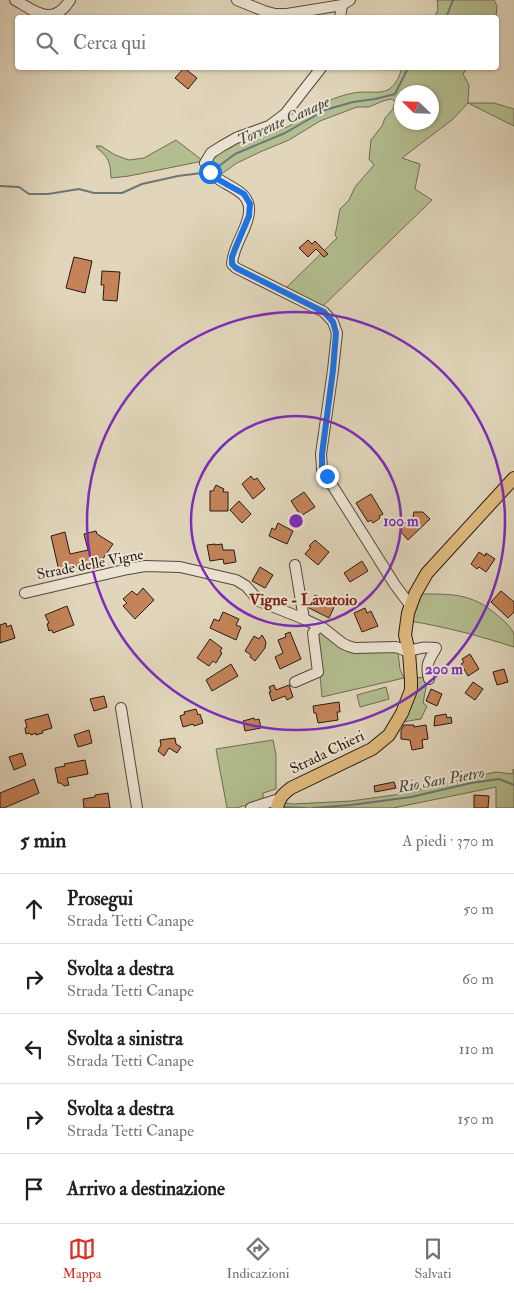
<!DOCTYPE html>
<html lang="it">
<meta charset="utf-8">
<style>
body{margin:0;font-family:"IM FELL Double Pica",serif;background:#f6f6f6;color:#202124}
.compass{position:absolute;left:394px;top:85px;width:45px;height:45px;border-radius:50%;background:#fff;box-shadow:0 1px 4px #0004;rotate:293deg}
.stop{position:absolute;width:15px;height:15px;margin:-11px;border:4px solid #1a73e8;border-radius:50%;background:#fff}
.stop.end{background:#1a73e8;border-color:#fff;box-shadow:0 1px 5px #0008}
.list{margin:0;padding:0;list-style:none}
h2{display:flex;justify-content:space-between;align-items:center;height:65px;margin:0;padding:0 20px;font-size:21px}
h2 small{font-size:16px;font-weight:400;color:#757577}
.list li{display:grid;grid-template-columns:32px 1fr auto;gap:15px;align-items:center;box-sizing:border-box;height:70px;padding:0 20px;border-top:1px solid #e0e0e0}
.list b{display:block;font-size:19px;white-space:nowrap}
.list p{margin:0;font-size:16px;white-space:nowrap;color:#757577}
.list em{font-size:16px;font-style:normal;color:#757577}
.icon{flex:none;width:28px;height:28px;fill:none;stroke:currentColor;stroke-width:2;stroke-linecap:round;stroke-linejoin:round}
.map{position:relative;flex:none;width:514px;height:808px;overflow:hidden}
.search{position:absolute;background:#fff;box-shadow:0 1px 4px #0004;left:15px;right:15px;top:15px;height:55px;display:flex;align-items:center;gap:12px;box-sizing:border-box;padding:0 18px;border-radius:5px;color:#757577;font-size:19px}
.sheet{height:415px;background:#fff}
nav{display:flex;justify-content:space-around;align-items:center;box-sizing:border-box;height:70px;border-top:1px solid #e0e0e0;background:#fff;font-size:14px;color:#757577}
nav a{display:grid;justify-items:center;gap:2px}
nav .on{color:#d93025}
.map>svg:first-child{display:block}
</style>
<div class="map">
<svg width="514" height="808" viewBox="0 0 514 808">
<rect width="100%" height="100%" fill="#e1d6bb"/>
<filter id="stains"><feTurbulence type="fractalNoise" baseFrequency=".004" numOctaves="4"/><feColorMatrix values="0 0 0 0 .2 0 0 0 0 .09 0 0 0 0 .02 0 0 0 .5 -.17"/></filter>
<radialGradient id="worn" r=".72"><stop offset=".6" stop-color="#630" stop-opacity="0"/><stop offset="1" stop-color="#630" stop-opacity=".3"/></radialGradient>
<!-- green -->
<g fill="#b3be90" stroke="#6e6c52" fill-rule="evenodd">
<path d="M437,0H494L497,6L496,16L495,18L433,17C439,14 438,6 437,0Z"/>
<path d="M402,68H467L463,74L469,85L468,103H494L514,109V126L468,103L453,119L402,158L420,164L415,189L432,200L323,306L286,288L337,238L335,235L337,226L340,209L349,200L355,187L374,165L369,159L371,140L382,126L385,118L393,109L395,101L391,99L383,101L369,107H357L320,121L289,140L260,152L237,163L220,175L210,163L220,152L235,143L254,134L264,133L276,128C288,132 299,117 309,111C321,104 335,97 349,94C375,87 391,104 402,68ZM402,92H432V122H402Z"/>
<path d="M176,140L203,161L129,176L111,178C110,161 109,158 97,148L96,146H101L115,155L129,160L144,158Z"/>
<path d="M420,594C451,594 472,593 497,615C503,620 512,627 514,635C514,639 514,643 514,647C480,636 446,627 410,621Z"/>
<path d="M320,630L343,646L396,650L398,653L400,669L404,678L322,697L316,633Z"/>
<path d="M428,677L423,703L427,706L421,719L402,722L416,678Z"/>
<path d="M386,687L389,699L360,707L357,695Z"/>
<path d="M273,740L276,755V789L263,793V800L236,808H227L216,749Z"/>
<path d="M513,769L514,770V808H496V787L393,808H281L282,803L293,804L351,801L394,795L496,772L513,774Z"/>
</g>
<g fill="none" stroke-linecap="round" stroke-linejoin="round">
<!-- stream -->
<g stroke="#6b7877" stroke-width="2">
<path d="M446,18L453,0"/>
<path d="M215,169L235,154L285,133L325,110L353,102L375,99L395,94L408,68"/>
<path d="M0,186L19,187L29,194H48L79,189L94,193H122L142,184L178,176L202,173"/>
<path d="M283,807L307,808"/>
<path d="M312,808L351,805L411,797L471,783L499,779L514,785"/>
</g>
</g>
<!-- building -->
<g fill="#c48359" stroke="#281913">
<path d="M184,68L197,78L188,89L175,78Z"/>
<path d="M308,240L312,244L315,241L328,254L324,257L316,249L308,257L299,248Z"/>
<path d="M74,257L92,261L85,293L66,288Z"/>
<path d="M102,271L120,272L117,301L103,300L104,285H101Z"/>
<path d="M251,476L254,480L257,478L265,489L253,499L242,484Z"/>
<path d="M216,485L224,489L223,492H228V511H210V491H213Z"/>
<path d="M304,492L315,507L301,516L291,501Z"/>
<path d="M371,494L383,514L379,516L380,518L373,523L371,520L368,522L356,503Z"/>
<path d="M239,501L251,514L242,523L230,510Z"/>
<path d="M414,512H423L430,519L408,540L401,532V523H406L413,517Z"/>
<path d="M278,523L293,531L287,544L269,536L272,528L275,530Z"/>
<path d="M96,531L97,534L113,544L102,560L59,571L51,536L65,532L70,554L88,550L84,534Z"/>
<path d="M315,540L329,552L318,565L305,554L311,547L309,546Z"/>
<path d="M215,544V545L222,544L223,550H234L236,562L224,564L223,559L210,561L207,545Z"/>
<path d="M479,552L485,556L486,553L495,559L486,572L479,567L477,569L471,564Z"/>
<path d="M362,561L368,571L350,582L344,573Z"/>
<path d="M260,567L273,575L265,588L252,581Z"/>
<path d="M143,588L154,600L135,619L123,606L127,603L123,599L132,591L137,595Z"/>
<path d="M501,591L514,602V612L508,618L491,602Z"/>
<path d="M315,595L335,605L329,618L309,608Z"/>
<path d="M67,606L74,625L53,633L52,630L49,631L47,624L49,623L45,615Z"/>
<path d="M365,608L367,613L371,611L378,626L362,632L354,613Z"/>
<path d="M223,612L239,619L236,625L241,627L236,640L210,628L214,619L219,621Z"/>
<path d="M6,623L7,627L11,625L15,638L0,643V625Z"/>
<path d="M290,632L301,659L280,669L275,657L283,653L278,640L286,637L285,634Z"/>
<path d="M262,635L266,642L265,648L255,661L250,657L251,655L245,651L254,636L259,639Z"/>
<path d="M210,639L222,648L220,652L222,653L216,663L213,661L209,666L197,658Z"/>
<path d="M470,654L479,669L468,676L461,664L464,662L462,659Z"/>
<path d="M231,664L238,676L212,691L206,680Z"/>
<path d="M504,669L508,682L497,685L493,672Z"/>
<path d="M473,682L483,689L475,700L465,693Z"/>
<path d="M274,685L276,690L289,685L293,697L287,700L285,696L272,701L269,692H271L269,687Z"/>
<path d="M431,689L442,694L437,706L426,701Z"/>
<path d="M104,696L107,707L94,711L90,699Z"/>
<path d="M339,702L340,712H337L338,720L318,723L316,713H314L313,706Z"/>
<path d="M196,709L198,715L200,714L203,723L194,726L193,724L183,727L180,716L185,714L184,712Z"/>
<path d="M48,714L52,728L42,731L43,733L36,735V733L31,735L30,733L26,734L25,728L27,727L25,720Z"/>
<path d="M446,714L447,718L451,717L452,723L434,726L435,716Z"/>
<path d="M254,718L255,720L259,719L261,728L245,731L243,721Z"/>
<path d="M404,725H414V727L426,725L428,739L422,740L423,748L412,750L410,740L401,739V731Z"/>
<path d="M89,730L92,743L78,747L74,735Z"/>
<path d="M175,738L176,744L181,747L177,753L169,748L164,756L158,751L161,745L160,740Z"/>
<path d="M22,753L26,765L14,770L9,757Z"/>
<path d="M85,760L88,774L67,778L69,785L64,786L61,783H58L55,768L65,766L64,764Z"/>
<path d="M34,779L39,793L4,808H0V793Z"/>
<path d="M394,782L396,788L375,792L374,786Z"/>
<path d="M108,793L110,808H84L83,799L95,797V795Z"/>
<path d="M474,795L489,796L488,808H474Z"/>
</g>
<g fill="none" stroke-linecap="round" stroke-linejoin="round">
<!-- minor casing -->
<g stroke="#56483d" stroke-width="12">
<g id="minor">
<path d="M15,0C36,12 53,27 70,0"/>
<path d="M237,0L264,11L275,14H287L342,5L350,0"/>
<path d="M340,18L342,5"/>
<path d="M321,68L285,114L269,126L236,138L222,146L211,153L205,163C207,166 209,170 211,173C224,187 251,189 249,212C248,229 233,245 232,264L236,268L324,312L333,322L337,333L333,370L321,454L322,469L395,585L410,605"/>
<path d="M295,565L304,619"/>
<path d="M25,593L128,569L145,566L180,567L236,580L246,586L259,601L304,619L323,628L342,643L348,646L355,648L396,647L409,652C418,647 426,647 436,648C429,660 425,665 429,679"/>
<path d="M295,682L318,672L313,633L319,626"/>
<path d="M121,708L137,808"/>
<path d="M251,808L279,799"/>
</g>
</g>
<!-- major casing -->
<g stroke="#281913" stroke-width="14">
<path id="major" d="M277,808C279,798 283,794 291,788L372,749L389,735L402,713L411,690V680L409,652L405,635L408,613L415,594L427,573L514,478"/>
</g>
<!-- minor -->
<use href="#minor" stroke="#ece4d3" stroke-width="10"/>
<!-- major -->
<use href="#major" stroke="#e0bb7e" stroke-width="12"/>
</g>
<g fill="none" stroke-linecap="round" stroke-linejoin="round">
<!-- route -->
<path stroke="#1a73e8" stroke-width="6" d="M210,172L219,180L244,194L250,204L249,216L235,249L232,257V264L236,268L324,312L333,322L336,333L333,370L322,454V469L327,476"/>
</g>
<!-- distance rings -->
<g fill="none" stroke="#7b2cbf" stroke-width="2.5">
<circle cx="296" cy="521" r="105"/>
<circle cx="296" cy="521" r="209"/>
</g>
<g text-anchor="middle" stroke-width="4" stroke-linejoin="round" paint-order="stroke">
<!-- street labels -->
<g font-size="15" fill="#281913" stroke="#ece4d3">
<text transform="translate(90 564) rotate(-11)" y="5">Strade delle Vigne</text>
<text transform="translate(327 752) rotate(-26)" y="5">Strada Chieri</text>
</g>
<!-- water labels -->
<g font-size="16" font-style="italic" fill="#4a4845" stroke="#ece4d3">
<text transform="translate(283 120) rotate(-24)" y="6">Torrente Canape</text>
<text transform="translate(441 779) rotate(-10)" y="6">Rio San Pietro</text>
</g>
<!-- neighbourhood labels -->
<g font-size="16" font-weight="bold" fill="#7a1f14" stroke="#ece4d3">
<text x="303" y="605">Vigne - Lavatoio</text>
</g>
</g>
<circle cx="296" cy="521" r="8" fill="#7b2cbf" stroke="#ece4d3" stroke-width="2.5"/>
<g font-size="15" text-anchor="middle" font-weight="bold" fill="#7b2cbf" stroke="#ece4d3" stroke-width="4" stroke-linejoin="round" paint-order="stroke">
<text x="401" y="526">100 m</text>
<text x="444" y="674">200 m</text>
</g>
<rect width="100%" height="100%" filter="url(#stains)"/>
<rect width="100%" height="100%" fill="url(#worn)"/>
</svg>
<svg class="compass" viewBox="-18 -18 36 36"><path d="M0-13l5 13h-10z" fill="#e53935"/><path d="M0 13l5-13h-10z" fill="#757577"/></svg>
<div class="stop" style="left:210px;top:172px"></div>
<div class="stop end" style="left:327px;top:476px"></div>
<div class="search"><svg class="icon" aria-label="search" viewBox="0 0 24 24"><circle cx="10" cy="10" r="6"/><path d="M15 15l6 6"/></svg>Cerca qui</div>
</div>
<section class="sheet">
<h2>5 min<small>A piedi · 370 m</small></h2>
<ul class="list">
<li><svg class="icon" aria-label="ahead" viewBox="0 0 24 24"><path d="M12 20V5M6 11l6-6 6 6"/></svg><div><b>Prosegui</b><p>Strada Tetti Canape</p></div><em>50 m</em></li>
<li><svg class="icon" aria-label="right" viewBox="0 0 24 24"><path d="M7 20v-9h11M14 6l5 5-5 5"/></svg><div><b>Svolta a destra</b><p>Strada Tetti Canape</p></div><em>60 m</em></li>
<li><svg class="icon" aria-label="left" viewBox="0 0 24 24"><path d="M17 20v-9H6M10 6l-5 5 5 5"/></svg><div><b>Svolta a sinistra</b><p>Strada Tetti Canape</p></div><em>110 m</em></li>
<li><svg class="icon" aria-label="right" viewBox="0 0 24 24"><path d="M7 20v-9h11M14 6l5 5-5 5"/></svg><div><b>Svolta a destra</b><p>Strada Tetti Canape</p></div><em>150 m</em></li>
<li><svg class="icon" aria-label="arrive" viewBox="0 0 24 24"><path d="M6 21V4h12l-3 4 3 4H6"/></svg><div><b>Arrivo a destinazione</b></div></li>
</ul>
</section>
<nav>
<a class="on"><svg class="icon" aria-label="map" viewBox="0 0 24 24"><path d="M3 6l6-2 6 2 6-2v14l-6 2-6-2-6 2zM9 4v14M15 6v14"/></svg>Mappa</a>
<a><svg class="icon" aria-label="directions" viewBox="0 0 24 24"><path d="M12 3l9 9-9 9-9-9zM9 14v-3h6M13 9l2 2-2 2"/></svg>Indicazioni</a>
<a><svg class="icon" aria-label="saved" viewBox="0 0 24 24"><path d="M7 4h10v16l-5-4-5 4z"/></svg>Salvati</a>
</nav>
